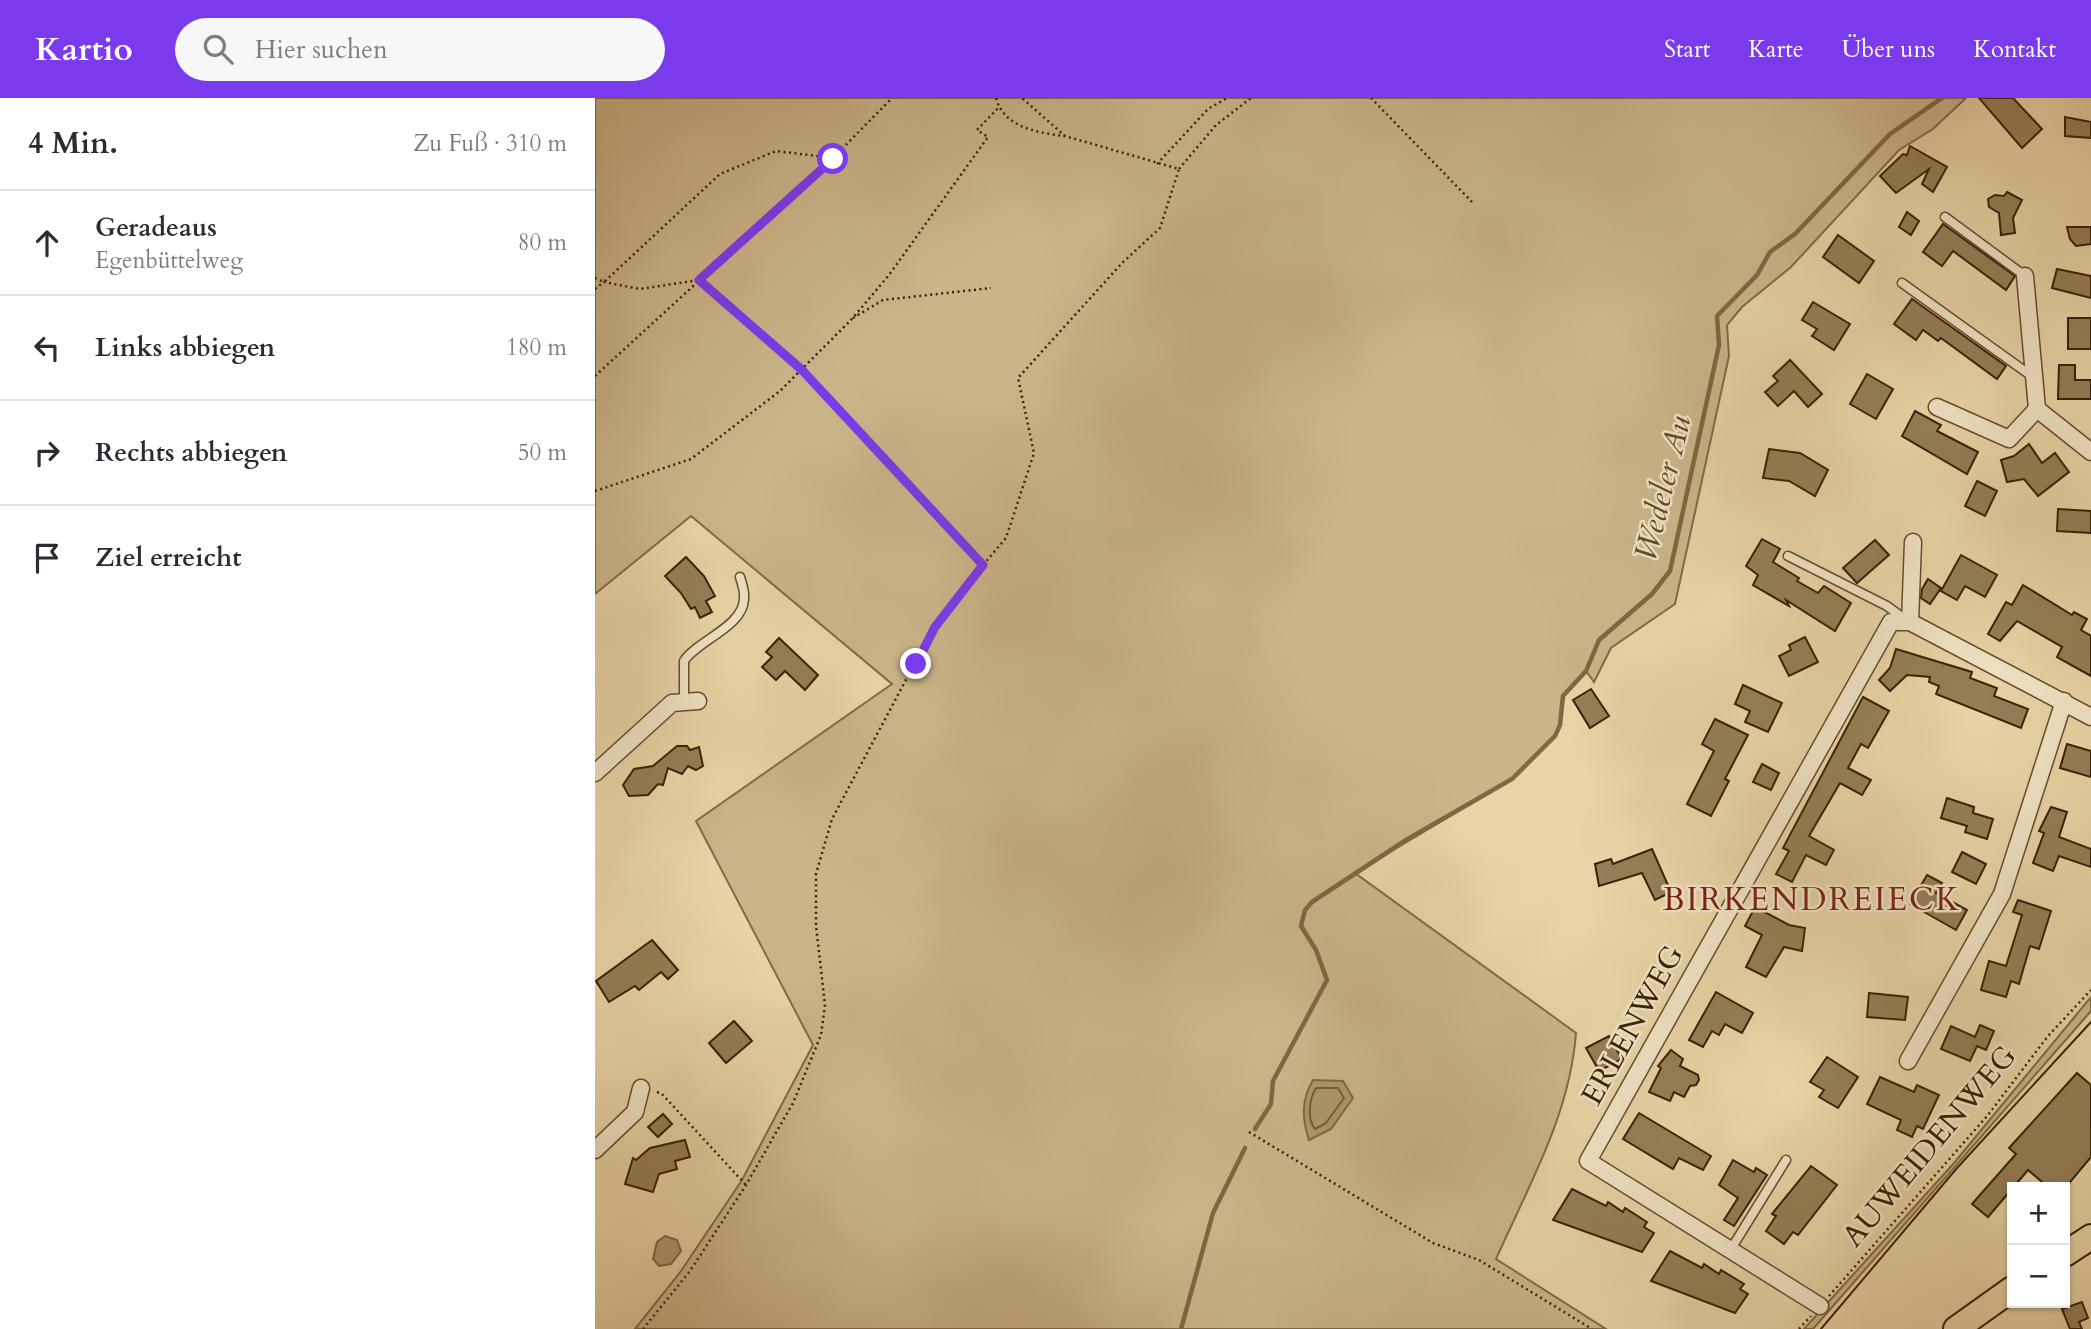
<!DOCTYPE html>
<html lang="de">
<meta charset="utf-8">
<style>
body{margin:0;font-family:Cardo,serif;background:#f7f7f7;color:#2b2b33}
.controls{position:absolute;right:21px;bottom:21px;display:grid;overflow:hidden;border-radius:0px;box-shadow:0 2px 5px #0004}
.controls button{width:63px;height:63px;display:grid;place-items:center;padding:0;border:0;border-bottom:2px solid #e1e1e2;background:#fff;color:#2b2b33;font:35px sans-serif}
.stop{position:absolute;width:21px;height:21px;margin:-16px;border:5px solid #7c3aed;border-radius:50%;background:#fff}
.stop.end{background:#7c3aed;border-color:#fff;box-shadow:0 2px 7px #0008}
.list{margin:0;padding:0;list-style:none}
h2{display:flex;justify-content:space-between;align-items:center;height:91px;margin:0;padding:0 28px;font-size:30px}
h2 small{font-size:23px;font-weight:400;color:#7c7c81}
.list li{display:grid;grid-template-columns:46px 1fr auto;gap:21px;align-items:center;box-sizing:border-box;height:105px;padding:0 28px;border-top:2px solid #e1e1e2}
.list b{display:block;font-size:26px;white-space:nowrap}
.list p{margin:0;font-size:23px;white-space:nowrap;color:#7c7c81}
.list em{font-size:23px;font-style:normal;color:#7c7c81}
.icon{flex:none;width:38px;height:38px;fill:none;stroke:currentColor;stroke-width:2;stroke-linecap:round;stroke-linejoin:round}
.map{position:relative;flex:none;width:1496px;height:1231px;overflow:hidden}
header{display:flex;align-items:center;gap:42px;box-sizing:border-box;height:98px;padding:0 35px;background:#7c3aed;color:#fff}
header strong{font-size:33px}
nav{display:flex;gap:38px;margin-inline-start:auto;font-size:24px}
.search{width:490px;height:63px;background:#f7f7f7;display:flex;align-items:center;gap:18px;box-sizing:border-box;padding:0 24px;border-radius:38px;color:#7c7c81;font-size:26px}
main{display:flex}
aside{flex:1;background:#fff}
.map>svg:first-child{display:block}
</style>
<header>
<strong>Kartio</strong>
<div class="search"><svg class="icon" aria-label="search" viewBox="0 0 24 24"><circle cx="10" cy="10" r="6"/><path d="M15 15l6 6"/></svg>Hier suchen</div>
<nav><a>Start</a><a>Karte</a><a>Über uns</a><a>Kontakt</a></nav>
</header>
<main>
<aside>
<h2>4 Min.<small>Zu Fuß · 310 m</small></h2>
<ul class="list">
<li><svg class="icon" aria-label="ahead" viewBox="0 0 24 24"><path d="M12 20V5M6 11l6-6 6 6"/></svg><div><b>Geradeaus</b><p>Egenbüttelweg</p></div><em>80 m</em></li>
<li><svg class="icon" aria-label="left" viewBox="0 0 24 24"><path d="M17 20v-9H6M10 6l-5 5 5 5"/></svg><div><b>Links abbiegen</b></div><em>180 m</em></li>
<li><svg class="icon" aria-label="right" viewBox="0 0 24 24"><path d="M7 20v-9h11M14 6l5 5-5 5"/></svg><div><b>Rechts abbiegen</b></div><em>50 m</em></li>
<li><svg class="icon" aria-label="arrive" viewBox="0 0 24 24"><path d="M6 21V4h12l-3 4 3 4H6"/></svg><div><b>Ziel erreicht</b></div></li>
</ul>
</aside>
<div class="map">
<svg width="1496" height="1231" viewBox="0 0 1496 1231">
<rect width="100%" height="100%" fill="#e8d4a6"/>
<filter id="stains"><feTurbulence type="fractalNoise" baseFrequency=".00286" numOctaves="4"/><feColorMatrix values="0 0 0 0 .2 0 0 0 0 .09 0 0 0 0 .02 0 0 0 .5 -.17"/></filter>
<radialGradient id="worn" r=".72"><stop offset=".6" stop-color="#630" stop-opacity="0"/><stop offset="1" stop-color="#630" stop-opacity=".3"/></radialGradient>
<!-- green -->
<g fill="#cab58a" stroke="#826a46" stroke-width="2">
<path d="M0,0H1371L1338,31L1304,52L1196,169L1147,209L1132,227L1134,258L1080,506L1016,550L999,584L991,573L968,598L965,627L960,638L917,681L760,775L981,935C975,1016 934,1087 901,1161L1011,1231H40L86,1173L147,1082L218,947L101,723L297,586L96,418L0,496Z"/>
<path d="M1496,899V913L1218,1231H1209L1359,1065Z"/>
</g>
<!-- water -->
<g fill="#ad976e" stroke="#7f6743" stroke-width="2">
<path d="M718,982L748,983L758,1000L736,1031L714,1042C707,1021 706,1002 718,982Z"/>
<path d="M70,1138L82,1142L86,1153L76,1166L64,1168L58,1161L62,1144Z"/>
</g>
<g fill="none" stroke-linecap="round" stroke-linejoin="round">
<!-- shore -->
<path stroke="#745c38" stroke-width="2" d="M721,990H743L749,1000L731,1025L720,1031C712,1022 714,1001 721,990Z"/>
<!-- stream -->
<g stroke="#7f6743" stroke-width="4.5">
<path d="M660,1031L676,1006L678,983L732,882L721,852L706,828L710,812L717,804L811,742L917,681L960,638L965,627L968,598L991,573L1004,542L1057,496L1075,473L1124,247L1122,218L1162,177L1175,154L1200,136L1295,36L1347,0"/>
<path d="M586,1231L618,1115L650,1050"/>
</g>
</g>
<!-- building -->
<g fill="#947e57" stroke="#3a2002" stroke-width="2">
<path d="M1384,0H1418L1447,31L1427,50Z"/>
<path d="M1470,19L1496,24V40L1470,38Z"/>
<path d="M1315,48L1352,69L1338,94L1327,86L1334,71L1301,95L1285,78L1308,56L1312,57Z"/>
<path d="M1412,94L1427,102L1418,120L1420,135L1406,137L1404,115L1394,109L1393,101L1400,97L1409,98Z"/>
<path d="M1312,114L1324,123L1316,137L1304,129Z"/>
<path d="M1348,126L1420,178L1411,192L1358,153L1347,168L1328,154Z"/>
<path d="M1472,129H1496V146L1481,148L1475,141Z"/>
<path d="M1243,137L1279,163L1264,185L1228,159Z"/>
<path d="M1462,171L1496,178V200L1457,190Z"/>
<path d="M1317,201L1411,268L1402,281L1346,240L1343,243L1328,232L1321,242L1299,226Z"/>
<path d="M1218,204L1255,226L1239,252L1217,238L1222,231L1207,222Z"/>
<rect x="1473" y="220" width="23" height="31"/>
<path d="M1195,262L1227,296L1213,309L1199,293L1183,308L1170,294L1183,283L1178,278Z"/>
<path d="M1464,267H1480V282H1496V301H1463Z"/>
<path d="M1272,276L1298,291L1281,321L1255,306Z"/>
<path d="M1320,313L1346,327L1342,333L1383,354L1372,376L1307,338Z"/>
<path d="M1434,346L1447,365L1460,355L1474,374L1443,398L1429,381L1412,384L1406,362L1419,358Z"/>
<path d="M1174,351L1205,355L1233,372L1220,398L1194,383L1168,380Z"/>
<path d="M1382,383L1402,393L1390,418L1370,408Z"/>
<path d="M1463,411L1496,413V435L1462,433Z"/>
<path d="M1167,441L1185,451L1178,464L1204,480L1202,483L1223,495L1229,488L1256,505L1240,533L1191,502L1194,508L1158,487L1163,477L1151,468Z"/>
<path d="M1280,442L1294,457L1262,485L1248,470Z"/>
<path d="M1366,457L1402,477L1390,499L1370,488L1362,502L1346,493Z"/>
<path d="M91,459L109,478L120,498L111,503L117,514L105,520L100,509L96,511L86,495L70,478Z"/>
<path d="M1333,481L1346,490L1335,506L1326,500L1327,491Z"/>
<path d="M1428,487L1477,517L1479,514L1492,521L1486,532L1496,538V578L1462,559L1467,549L1422,523L1405,543L1393,536L1411,504L1417,507Z"/>
<path d="M1210,539L1223,564L1194,578L1184,558L1196,552L1194,547Z"/>
<path d="M184,540L223,577L210,592L190,573L181,582L167,569L177,559L171,554Z"/>
<path d="M1301,551L1377,574L1375,580L1402,590L1399,598L1433,611L1426,630L1341,596L1344,588L1334,584L1335,579L1312,577L1295,593L1284,582L1295,570Z"/>
<path d="M1148,587L1187,605L1173,634L1150,624L1155,613L1140,606Z"/>
<path d="M996,591L1014,618L995,630L978,602Z"/>
<path d="M1268,599L1294,613L1273,650L1266,646L1253,670L1276,682L1267,697L1245,685L1214,738L1239,752L1231,767L1211,757L1197,784L1181,776L1194,753L1188,750Z"/>
<path d="M1120,621L1153,637L1130,681L1134,683L1116,718L1092,706L1119,653L1107,646Z"/>
<path d="M1472,646L1496,653V679L1465,670Z"/>
<path d="M82,648H92L95,652L104,649L108,668L101,672L93,668L87,676L73,670L68,687L63,686L53,697L34,698L28,687L39,671L58,668Z"/>
<path d="M1167,666L1184,675L1176,692L1158,684Z"/>
<path d="M1352,700L1379,709L1378,715L1398,721L1392,741L1370,734L1372,728L1346,720Z"/>
<path d="M1456,709L1472,714L1464,739L1496,751V769L1464,758L1458,773L1438,765L1449,735L1444,733Z"/>
<path d="M1057,751L1076,794L1060,802L1047,775L1004,788L1000,766L1016,761L1018,766Z"/>
<path d="M1367,754L1391,766L1381,786L1357,774Z"/>
<path d="M1332,777L1347,785L1341,795L1372,812L1361,832L1315,806Z"/>
<path d="M1423,802L1456,813L1444,851L1435,848L1424,886L1416,883L1411,899L1386,892L1394,863L1411,868L1427,817L1418,814Z"/>
<path d="M1160,809L1194,827L1210,830L1207,853L1189,849L1171,879L1151,869L1167,837L1150,828Z"/>
<path d="M57,842L83,872L73,881L66,874L44,892L40,888L14,904L1,883Z"/>
<path d="M1121,894L1158,915L1147,935L1130,926L1124,937L1117,933L1108,949L1094,942Z"/>
<path d="M1274,895L1313,899L1310,922L1272,919Z"/>
<path d="M139,923L157,943L131,965L114,945Z"/>
<path d="M1385,927L1399,933L1391,952L1382,948L1375,963L1346,951L1356,928L1380,939Z"/>
<path d="M1014,938L1027,961L1004,973L991,950Z"/>
<path d="M1076,952L1088,961L1085,968L1103,977L1104,982L1101,987L1095,988L1089,999L1079,994L1075,1003L1054,994L1066,970L1063,968Z"/>
<path d="M1232,959L1263,979L1243,1010L1224,999L1229,992L1215,984Z"/>
<path d="M1482,975L1496,987V1059L1471,1089H1453L1433,1072L1393,1119L1377,1106L1421,1056L1414,1050Z"/>
<path d="M1285,979L1319,994L1322,987L1344,997L1328,1031L1322,1028L1317,1039L1302,1032L1306,1022L1272,1006Z"/>
<path d="M1044,1015L1116,1058L1108,1072L1084,1060L1078,1071L1028,1041Z"/>
<path d="M68,1016L77,1026L63,1039L53,1029Z"/>
<path d="M90,1042L95,1059L80,1063L82,1071L64,1076L58,1094L30,1086L38,1060L41,1062L55,1050Z"/>
<path d="M1138,1062L1159,1074L1161,1070L1172,1077L1139,1128L1129,1122L1143,1100L1124,1087Z"/>
<path d="M1216,1068L1242,1087L1203,1137L1198,1134L1189,1146L1171,1133L1181,1118L1177,1116Z"/>
<path d="M977,1091L1011,1108L1013,1104L1028,1114L1030,1110L1052,1124L1049,1129L1059,1135L1047,1154L958,1122Z"/>
<path d="M1075,1153L1107,1170L1109,1166L1124,1176L1126,1172L1149,1186L1145,1191L1153,1196L1140,1215L1056,1183Z"/>
<path d="M1487,1204L1493,1220L1484,1224L1487,1231H1475L1467,1211Z"/>
</g>
<g fill="none" stroke-linecap="round" stroke-linejoin="round">
<!-- lane casing -->
<g stroke="#664d2b" stroke-width="11">
<g id="lane">
<path d="M1350,119L1430,178"/>
<path d="M1307,185L1438,279"/>
<path d="M1193,458L1292,508L1311,522"/>
<path d="M89,604V563C103,542 148,529 149,501C150,494 147,485 145,479"/>
<path d="M1136,1151L1191,1062"/>
</g>
</g>
<!-- street casing -->
<g stroke="#664d2b" stroke-width="19">
<g id="street">
<path d="M1430,178L1442,311"/>
<path d="M1342,309L1414,341L1442,311L1496,354"/>
<path d="M1315,524L1318,444"/>
<path d="M0,675L77,605L103,603"/>
<path d="M1313,963L1407,796L1469,603"/>
<path d="M0,1052L40,1014L46,990"/>
<path d="M1225,1208L993,1063L1296,524H1315L1496,619"/>
</g>
</g>
<!-- primary casing -->
<g stroke="#3a2002" stroke-width="28">
<g id="primary">
<path d="M1470,1156L1496,1139"/>
<path d="M1361,1231L1417,1191"/>
</g>
</g>
<!-- path -->
<g stroke="#3a2002" stroke-width="2.5" stroke-dasharray="2 3.5" stroke-linecap="butt">
<path d="M401,0C409,30 444,35 470,38"/>
<path d="M776,0L877,104"/>
<path d="M562,66L613,11L632,0"/>
<path d="M584,71L621,27L656,0"/>
<path d="M0,180L9,184L125,76L181,53L238,60"/>
<path d="M0,191L9,184L45,191L104,182L207,272L388,467L339,529L237,721L221,776V828L230,907L226,937L198,1005L151,1087L95,1173L48,1231"/>
<path d="M258,220L288,202L396,190"/>
<path d="M0,278L238,60L297,0"/>
<path d="M0,393L96,361L185,293L256,222L294,177L393,39L382,32L404,9"/>
<path d="M388,467L411,440L439,355L423,280L527,165L565,130L584,71L470,38L427,0"/>
<path d="M62,994L67,996L151,1087"/>
<path d="M654,1034L838,1145L884,1162L997,1231"/>
<path d="M1234,1198L1393,1017L1453,938L1496,892"/>
<path d="M1204,1231L1216,1218"/>
</g>
<!-- lane -->
<use href="#lane" stroke="#f0e3c5" stroke-width="8"/>
<!-- street -->
<use href="#street" stroke="#f0e3c5" stroke-width="16"/>
<!-- primary -->
<use href="#primary" stroke="#e8d4a6" stroke-width="24"/>
<!-- tram -->
<path stroke="#3a2002" stroke-width="2" d="M1226,1231L1362,1070L1496,924"/>
</g>
<g fill="none" stroke-linecap="round" stroke-linejoin="round">
<!-- route -->
<path stroke="#7c3aed" stroke-width="9" d="M238,61L104,182L207,272L388,467L340,529L321,566"/>
</g>
<g text-anchor="middle" stroke-width="5" stroke-linejoin="round" paint-order="stroke">
<!-- street labels -->
<g font-size="30" fill="#3a2002" stroke="#f0e3c5">
<text transform="translate(1037 927) rotate(-61)" y="10">ERLENWEG</text>
<text transform="translate(1334 1048) rotate(-50)" y="10">AUWEIDENWEG</text>
</g>
<!-- water labels -->
<g font-size="32" font-style="italic" fill="#624a28" stroke="#f0e3c5">
<text transform="translate(1067 390) rotate(-76)" y="11">Wedeler Au</text>
</g>
<!-- neighbourhood labels -->
<g font-size="32" letter-spacing="2" fill="#7a1f14" stroke="#f0e3c5">
<text x="1217" y="812">BIRKENDREIECK</text>
</g>
</g>
<rect width="100%" height="100%" filter="url(#stains)"/>
<rect width="100%" height="100%" fill="url(#worn)"/>
</svg>
<div class="controls">
<button>+</button>
<button>−</button>
</div>
<div class="stop" style="left:238px;top:61px"></div>
<div class="stop end" style="left:321px;top:566px"></div>
</div>
</main>
